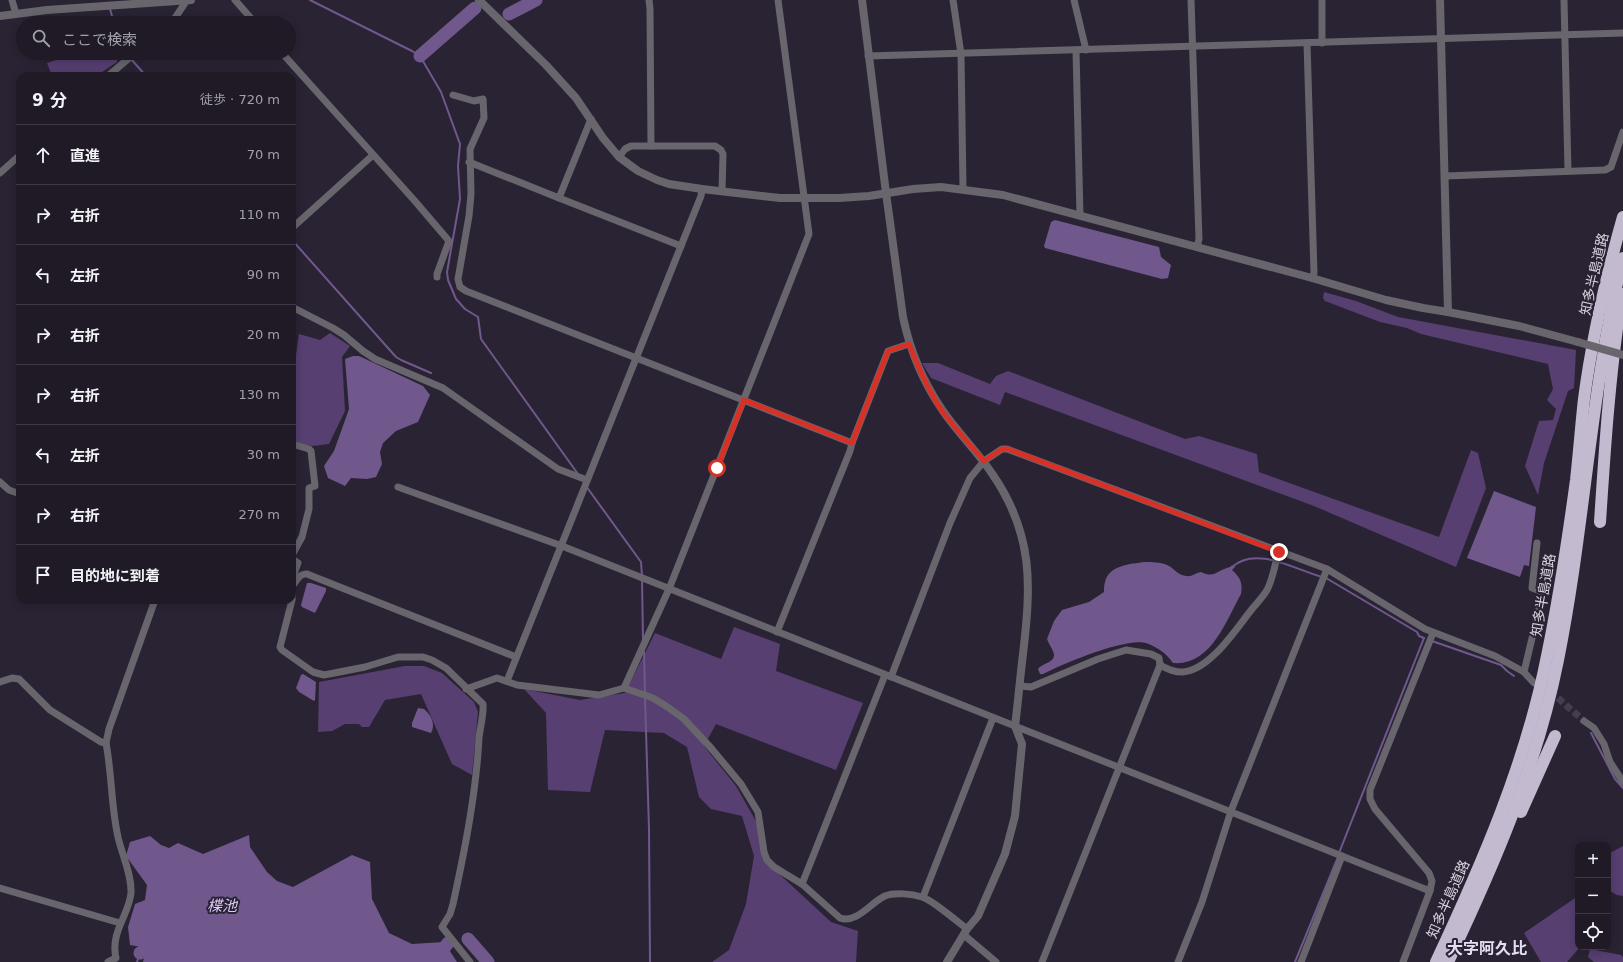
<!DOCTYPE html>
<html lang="ja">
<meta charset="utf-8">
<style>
body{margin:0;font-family:"DejaVu Sans","Noto Sans JP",sans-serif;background:#2d2733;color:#f1f3f6}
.controls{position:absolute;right:12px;bottom:12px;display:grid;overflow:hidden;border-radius:8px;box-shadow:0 2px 10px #0003}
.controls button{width:36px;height:36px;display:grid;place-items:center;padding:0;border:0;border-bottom:1px solid #3d3844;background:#201a27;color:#f1f3f6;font:20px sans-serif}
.stop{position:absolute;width:12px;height:12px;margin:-9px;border:3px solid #d93025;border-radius:50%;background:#fff}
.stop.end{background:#d93025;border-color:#fff;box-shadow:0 1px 4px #0008}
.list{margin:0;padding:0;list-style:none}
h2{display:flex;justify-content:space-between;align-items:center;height:52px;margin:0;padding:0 16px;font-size:17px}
h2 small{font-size:13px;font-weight:400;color:#a2a1a7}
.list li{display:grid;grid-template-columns:26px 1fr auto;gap:12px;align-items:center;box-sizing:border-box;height:60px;padding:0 16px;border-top:1px solid #3d3844}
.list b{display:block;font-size:15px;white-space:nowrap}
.list em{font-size:13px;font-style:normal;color:#a2a1a7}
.icon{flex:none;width:22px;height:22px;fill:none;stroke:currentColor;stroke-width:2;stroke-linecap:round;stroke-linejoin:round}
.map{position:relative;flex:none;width:1623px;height:962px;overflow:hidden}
.search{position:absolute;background:#201a27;box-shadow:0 2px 10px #0003;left:16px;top:16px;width:280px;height:44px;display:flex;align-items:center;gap:10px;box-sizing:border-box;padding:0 14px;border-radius:22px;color:#a2a1a7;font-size:15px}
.panel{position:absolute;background:#201a27;box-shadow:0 2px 10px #0003;left:16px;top:72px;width:280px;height:532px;border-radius:12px}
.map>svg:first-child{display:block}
</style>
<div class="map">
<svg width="1623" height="962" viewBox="0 0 1623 962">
<rect width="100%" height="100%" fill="#2a2334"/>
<!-- forest -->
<g fill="#573f72">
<path d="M78,53H116L117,62L96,76H52L47,63L62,58L74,56Z"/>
<path d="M1324,292L1356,301L1398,317L1576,350L1574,388L1568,391L1544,463L1538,495L1525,466L1539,421L1553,420L1556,409L1547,400L1553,389L1548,364L1421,334L1407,328L1380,322L1325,301L1323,298Z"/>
<path d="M330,333L350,346L342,357L345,411L329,444L312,446L292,442V372L294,369L299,334L320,340Z"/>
<path d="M922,363H938L990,384L996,376L1008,371L1185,439L1199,436L1257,454L1259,472L1439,537L1471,450L1478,453L1486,488L1456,567L1314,506L1005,392L1000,405L931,378Z"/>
<path d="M734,627L780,644L776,671L863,703L836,770L716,724L704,746L736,786L757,823L763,859L831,922L858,931L856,962H712L729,950L746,904L754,856L742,816L711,809L699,797L687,747L664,733L605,730L590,792L548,790L546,713L524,689L580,700L625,693L655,633L721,659Z"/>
<path d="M405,666H424L442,673L474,702L478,712L472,775L452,764L421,694L385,700L369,727H362L359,724H345L332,731L318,732L319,682Z"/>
<path d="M1623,846V896L1617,895L1608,890V854Z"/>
<path d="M1578,896V947H1580L1567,962H1541L1524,933Z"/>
<path d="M1590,949L1621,955L1623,957V962H1594L1588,957Z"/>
</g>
<!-- water -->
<g fill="#70588d">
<path d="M1055,220L1159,247L1161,257L1171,265L1168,278L1162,279L1045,248L1044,246L1051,222Z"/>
<path d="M353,356H359L423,386L430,395L418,422L396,431L383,443L380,452L382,464L376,477L367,479L351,478L345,486L328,478L324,466L334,451L349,409L345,359Z"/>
<path d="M1494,491L1536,507L1529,566L1524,565L1520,577L1467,558Z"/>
<path d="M1145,562C1152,562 1160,562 1167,565C1174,568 1177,575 1186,576C1192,577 1195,573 1201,572C1214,578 1215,572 1227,568C1229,567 1231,567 1232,565L1235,567L1232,570C1240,577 1243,583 1241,594C1226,621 1211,666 1173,663C1166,653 1157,647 1146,643C1126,637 1062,664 1043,674H1040L1038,669C1042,663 1055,663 1054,654C1053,650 1049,644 1047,639L1054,621L1062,610L1089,602L1104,592C1104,589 1104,585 1105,582C1109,565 1130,564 1145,562Z"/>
<path d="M307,583H311L326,588V591L315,613L302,607L301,605Z"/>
<path d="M303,674L316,682L315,700L314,701L299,692L296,688L301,675Z"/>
<path d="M418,708L424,709C431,715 436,724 431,733L412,727V723Z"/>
<path d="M249,835L250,847L267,872L277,881L293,887L352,855L370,862L372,899L389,933L412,944L444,942L457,962H143L145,954L142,947L130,945L128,927L135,904L145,900L147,885L126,856L130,842L150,836L161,845L169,848L178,843L203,854Z"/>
</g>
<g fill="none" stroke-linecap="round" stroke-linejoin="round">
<!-- stream -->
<g stroke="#70588d" stroke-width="2">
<path d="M310,0L412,51L420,56L441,92L460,144L458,166L460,199L447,272L448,280L456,299L465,309L478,317L481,339L578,474"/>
<path d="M110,9L114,23"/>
<path d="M131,59L146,76"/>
<path d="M292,240L396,357L401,360L431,373"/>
<path d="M586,486L641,562L642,576"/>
<path d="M1232,567C1256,545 1296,570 1322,577"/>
<path d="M1326,578L1417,632L1419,636L1424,638"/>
<path d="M642,580L643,640"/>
<path d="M1432,641L1501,665L1507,671L1514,676"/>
<path d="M644,652L645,694"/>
<path d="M645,698L649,829L650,962"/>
<path d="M1591,733L1615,779L1623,788"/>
<path d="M1339,853L1424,638"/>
<path d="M137,962L140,953"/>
<path d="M1295,962L1338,857"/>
</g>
<!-- river -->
<g stroke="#70588d" stroke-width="13">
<path d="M509,14L536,0"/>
<path d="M420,56L475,8"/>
<path d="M468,939L488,962"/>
<path d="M140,953L159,942"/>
<path d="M433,962L448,943"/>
</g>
<!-- minor-tunnel -->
<path stroke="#443d4d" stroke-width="7" stroke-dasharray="7 3.5" stroke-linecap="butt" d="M1550,691L1584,721"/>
<!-- minor -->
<g stroke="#68656d" stroke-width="7">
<path d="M12,0L16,14"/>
<path d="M235,0L255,23"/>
<path d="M649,0L650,9L651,146"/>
<path d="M953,0L961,54L963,189"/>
<path d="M1074,0L1086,50"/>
<path d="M1191,0L1199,239L1197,247"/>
<path d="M1564,0L1568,171"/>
<path d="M169,23L175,18L187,0"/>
<path d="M1307,43L1314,273L1312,278"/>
<path d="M1322,43V0"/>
<path d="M1076,50L1080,216"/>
<path d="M282,53L414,200L449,241L437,274V277"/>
<path d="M868,56L1623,33"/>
<path d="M108,76L135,53"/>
<path d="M453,95L474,101L483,99L484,118L470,149L471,194L469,216L458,279L460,287L466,291L852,443"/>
<path d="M591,119L559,198L681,246"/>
<path d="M619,157L625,149L631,146H715L721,150L723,154L722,191"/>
<path d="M469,162L559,198"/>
<path d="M0,173L20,155"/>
<path d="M1445,176L1605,170L1611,167L1623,132"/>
<path d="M292,228L373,155"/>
<path d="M292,307L333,328L344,335L363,351L375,359L443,388L558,469L587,480"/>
<path d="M292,444L309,449L311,451L315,486L309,488V509L302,537L292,555"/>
<path d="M0,482L9,490L20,494"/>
<path d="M398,487L562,546L1430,891"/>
<path d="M292,559L298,563L292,579"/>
<path d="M292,583V599"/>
<path d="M292,586C297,581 299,573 307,574L516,657"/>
<path d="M292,600L280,647L282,650L313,672L324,675L365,667L398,657H423L432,660L446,668L483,704C484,715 480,727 479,738C476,794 465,849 453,904L450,914L442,927L470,962"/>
<path d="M777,632L850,451L852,443L888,351L909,344"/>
<path d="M1160,665C1168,669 1173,672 1183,672C1210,670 1236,629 1252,609C1257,603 1263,597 1267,590C1273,579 1275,563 1279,551"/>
<path d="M1524,672L1543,592L1532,588L1537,543"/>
<path d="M891,677L950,523L970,478L984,461L1002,449H1007L1327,569L1425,629L1495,656L1524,672L1534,683"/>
<path d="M507,681L701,196L702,189"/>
<path d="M0,682L12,678L19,679L50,710L101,742L106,743"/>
<path d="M1020,686L1031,687L1098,659L1126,650L1151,654L1159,658L1160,665L1042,962"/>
<path d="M624,688L669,589L809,234L778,0"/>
<path d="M466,689L497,678L517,685L599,695L624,688L653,698L669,708L684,719L711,748L741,784L758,812L764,852L767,860L774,867L802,884L840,918C857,924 871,902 885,896C895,892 912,894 922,897C931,899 958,922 967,929"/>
<path d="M1584,721L1594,728L1604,744L1610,762L1623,782"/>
<path d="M802,884L885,675"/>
<path d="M0,888L120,923"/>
<path d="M923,897L993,718"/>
<path d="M964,935L996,962"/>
<path d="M108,962L116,958C110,932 129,915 131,893C132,875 122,855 118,837C111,806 112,774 106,743L109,729L155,600"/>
<path d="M1178,962L1202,902L1231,811L1327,569"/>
<path d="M1301,962L1342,856"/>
<path d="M1403,962L1430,891L1432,881L1429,873L1375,809L1370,799V790L1433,633"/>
</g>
<!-- tertiary -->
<g stroke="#68656d" stroke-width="8">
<path d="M479,0L546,65L576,98L603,138L619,157L638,171L657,180L669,184L702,189L780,198H839L869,196L913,189L941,187L1003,195L1312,278L1386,300L1423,308L1448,312L1519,326L1578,342"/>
<path d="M862,0L886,193L903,317C910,351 923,382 943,411C958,433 978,452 993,475C1034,535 1031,586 1023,654C1020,678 1018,703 1015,726L1022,744L1015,816L1005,854L978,916L967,929L947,962"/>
<path d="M1440,0L1448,312"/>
<path d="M0,16L47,10L191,0"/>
</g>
<!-- motorway -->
<g stroke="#c3bad0" stroke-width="12">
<path d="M1600,522C1605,445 1610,369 1622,294"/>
<path d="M1521,812L1555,736"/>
<path d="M1436,962C1482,864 1526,763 1547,656C1559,598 1568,539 1576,480C1579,453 1581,426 1584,399C1592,338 1606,277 1623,217"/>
<path d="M1448,962C1494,865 1537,766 1558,660C1585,526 1590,390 1623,258"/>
</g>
<!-- tertiary-bridge -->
<path stroke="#68656d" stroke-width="8" d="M1578,342L1623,355"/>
</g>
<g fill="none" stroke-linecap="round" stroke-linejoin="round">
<!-- route -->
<path stroke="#d93025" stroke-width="5" d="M717,468L744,400L852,443L888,351L909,344C918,367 928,390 942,411C955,428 970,445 984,461L1002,449H1008L1279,552"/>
</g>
<g text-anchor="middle" stroke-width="4" stroke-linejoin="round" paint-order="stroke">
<!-- street labels -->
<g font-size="14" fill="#d7d2dd" stroke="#2a2334">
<text transform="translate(1594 274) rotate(-77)" y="5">知多半島道路</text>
<text transform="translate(1543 595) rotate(-80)" y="5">知多半島道路</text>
<text transform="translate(1448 899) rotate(-66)" y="5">知多半島道路</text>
</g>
<!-- water labels -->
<g font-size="15" font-style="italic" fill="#ddc9fa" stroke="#2a2334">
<text x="222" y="911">楪池</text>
</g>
<!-- quarter labels -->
<g font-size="16" font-weight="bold" fill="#e6ddf3" stroke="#2a2334">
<text x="1487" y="954">大字阿久比</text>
</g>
</g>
</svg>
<div class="controls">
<button>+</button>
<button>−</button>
<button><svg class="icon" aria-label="locate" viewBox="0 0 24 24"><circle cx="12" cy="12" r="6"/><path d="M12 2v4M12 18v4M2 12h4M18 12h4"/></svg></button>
</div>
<div class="stop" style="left:717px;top:468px"></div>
<div class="stop end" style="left:1279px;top:552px"></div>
<div class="search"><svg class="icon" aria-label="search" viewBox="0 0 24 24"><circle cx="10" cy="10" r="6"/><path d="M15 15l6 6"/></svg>ここで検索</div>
<section class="panel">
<h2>9 分<small>徒歩 · 720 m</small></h2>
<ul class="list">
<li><svg class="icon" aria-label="ahead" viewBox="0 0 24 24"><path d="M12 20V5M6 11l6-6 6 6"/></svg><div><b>直進</b></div><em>70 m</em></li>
<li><svg class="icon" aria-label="right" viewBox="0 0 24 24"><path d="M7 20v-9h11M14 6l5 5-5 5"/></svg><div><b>右折</b></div><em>110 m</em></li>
<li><svg class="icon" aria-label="left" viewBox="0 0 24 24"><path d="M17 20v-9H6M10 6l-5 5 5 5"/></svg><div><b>左折</b></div><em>90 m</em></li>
<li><svg class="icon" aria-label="right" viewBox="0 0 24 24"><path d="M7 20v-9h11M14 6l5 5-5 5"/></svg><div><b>右折</b></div><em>20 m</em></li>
<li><svg class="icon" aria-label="right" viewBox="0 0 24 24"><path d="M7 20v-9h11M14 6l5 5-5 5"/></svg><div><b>右折</b></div><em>130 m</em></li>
<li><svg class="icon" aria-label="left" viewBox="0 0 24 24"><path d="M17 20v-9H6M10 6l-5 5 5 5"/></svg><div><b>左折</b></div><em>30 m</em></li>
<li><svg class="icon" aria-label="right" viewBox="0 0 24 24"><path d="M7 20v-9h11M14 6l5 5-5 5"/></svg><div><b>右折</b></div><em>270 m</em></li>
<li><svg class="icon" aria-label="arrive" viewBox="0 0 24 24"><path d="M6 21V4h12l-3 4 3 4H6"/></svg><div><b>目的地に到着</b></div></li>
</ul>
</section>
</div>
